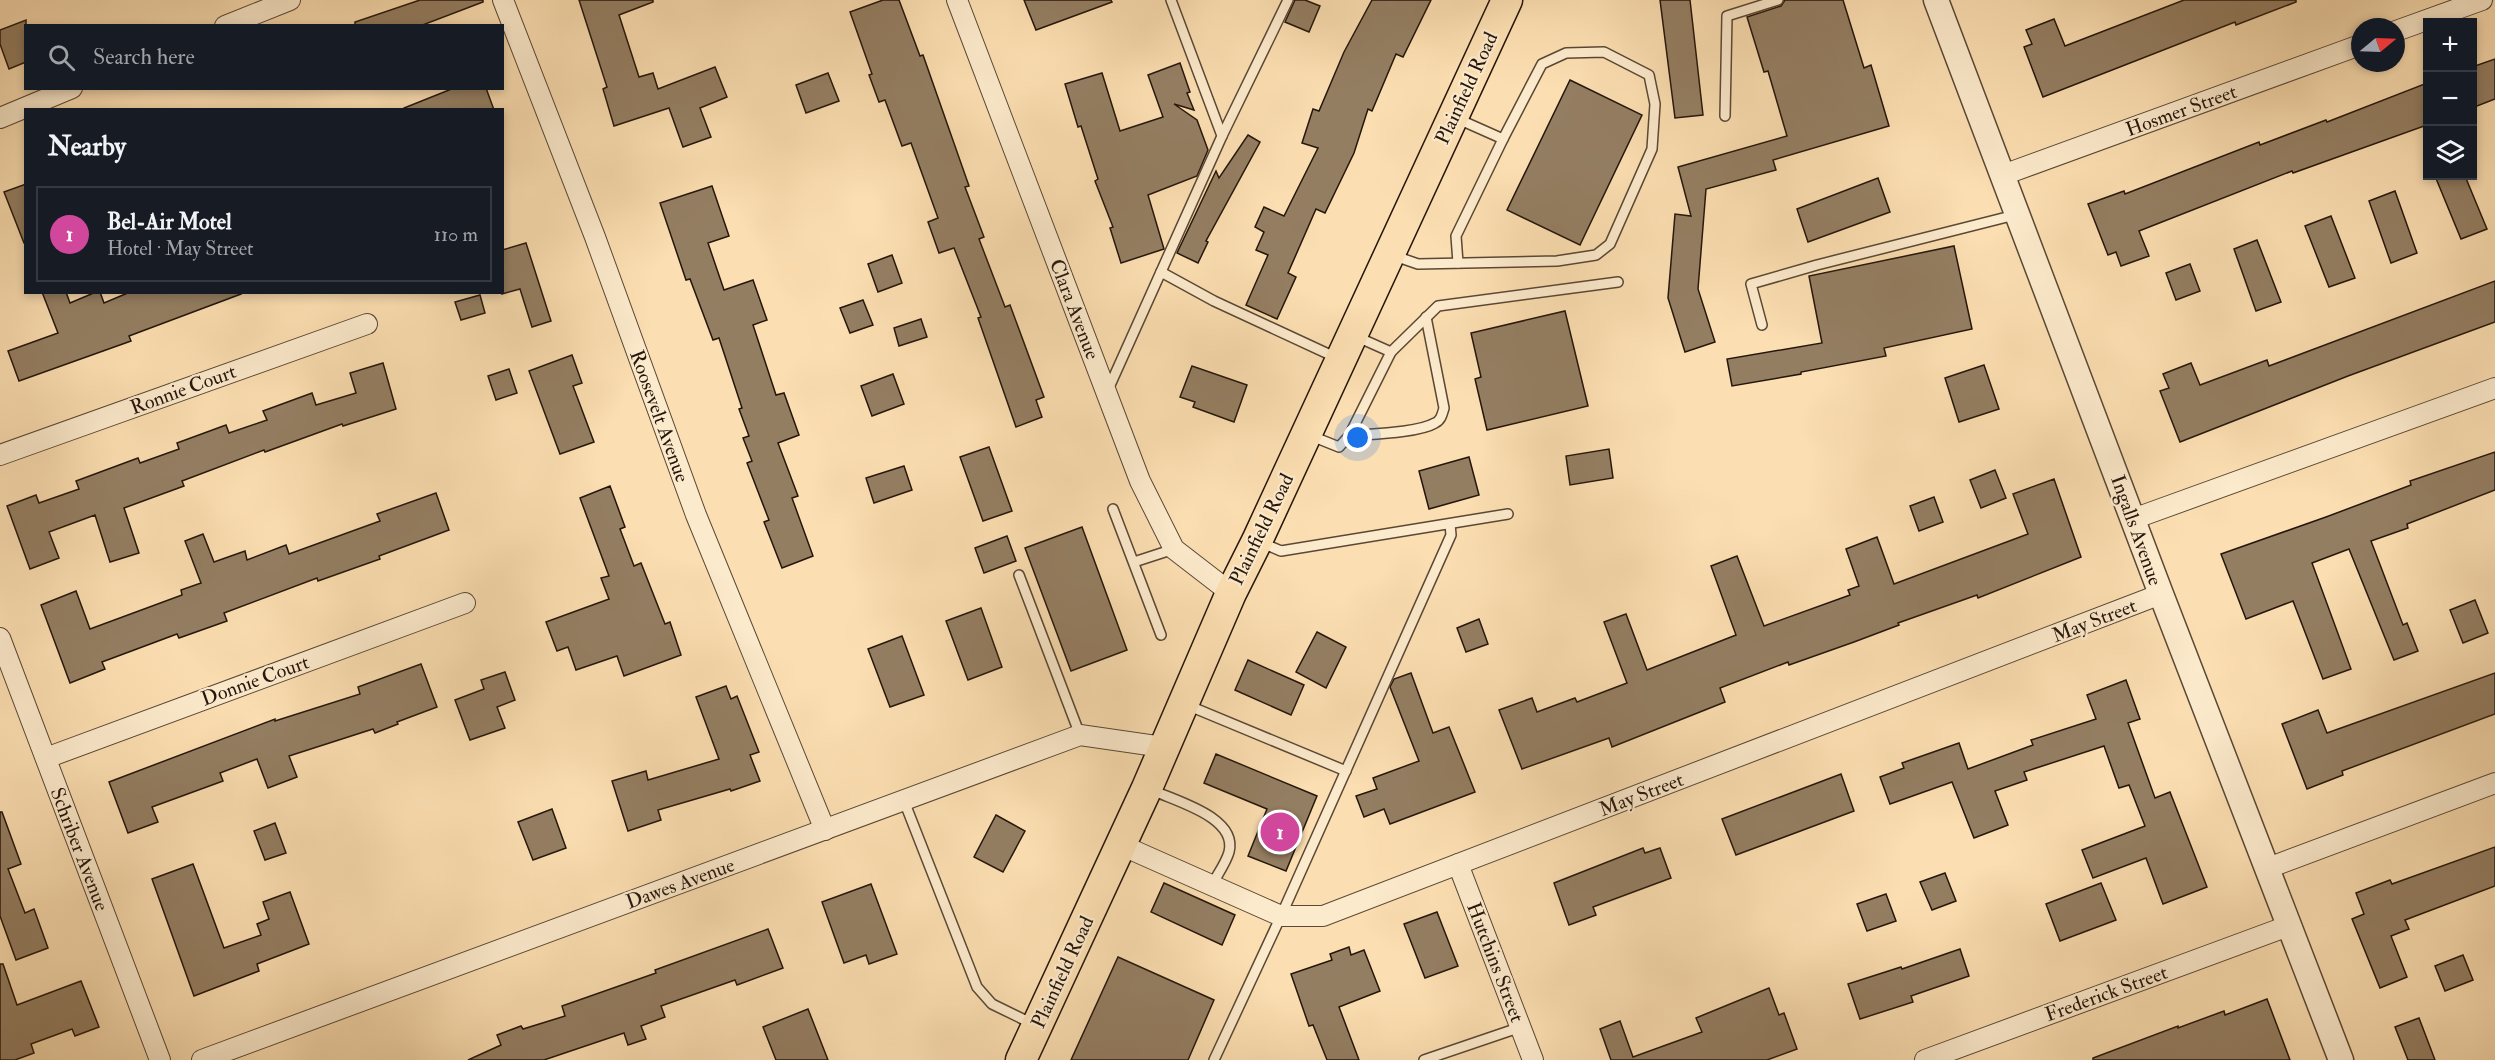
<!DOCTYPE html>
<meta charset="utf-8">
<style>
body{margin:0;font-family:"IM FELL Double Pica",serif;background:#242831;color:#f1f3f6}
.controls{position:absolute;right:18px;top:18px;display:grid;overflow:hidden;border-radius:0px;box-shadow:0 3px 9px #0003}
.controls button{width:54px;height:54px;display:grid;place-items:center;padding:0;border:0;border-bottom:2px solid #363941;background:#171b24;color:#f1f3f6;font:30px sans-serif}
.compass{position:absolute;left:2351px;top:18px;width:54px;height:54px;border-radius:50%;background:#171b24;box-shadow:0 3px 9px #0003;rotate:71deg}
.you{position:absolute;left:1358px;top:438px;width:21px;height:21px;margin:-15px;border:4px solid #fff;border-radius:50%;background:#1a73e8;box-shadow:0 0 0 9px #1a73e833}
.badge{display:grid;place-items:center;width:39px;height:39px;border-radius:50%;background:#2563eb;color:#fff;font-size:20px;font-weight:700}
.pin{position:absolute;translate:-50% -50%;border:3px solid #fff;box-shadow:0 2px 6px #0006}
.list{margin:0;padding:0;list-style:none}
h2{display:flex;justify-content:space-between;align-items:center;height:78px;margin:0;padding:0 24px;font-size:26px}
h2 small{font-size:20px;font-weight:400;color:#9ea1a6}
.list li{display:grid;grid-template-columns:39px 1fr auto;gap:18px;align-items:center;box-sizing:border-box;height:96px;margin:0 12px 12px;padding:0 12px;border:2px solid #363941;border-radius:0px}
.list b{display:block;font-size:22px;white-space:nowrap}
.list p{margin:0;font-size:20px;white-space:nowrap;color:#9ea1a6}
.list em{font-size:20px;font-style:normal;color:#9ea1a6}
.icon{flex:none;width:33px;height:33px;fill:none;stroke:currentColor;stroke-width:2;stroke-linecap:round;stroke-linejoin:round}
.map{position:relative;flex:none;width:2495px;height:1060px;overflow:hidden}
.search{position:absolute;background:#171b24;box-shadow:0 3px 9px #0003;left:24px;top:24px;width:480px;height:66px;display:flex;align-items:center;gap:15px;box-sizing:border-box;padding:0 21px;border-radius:0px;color:#9ea1a6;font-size:22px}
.panel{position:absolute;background:#171b24;box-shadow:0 3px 9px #0003;left:24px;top:108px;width:480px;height:186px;border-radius:0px}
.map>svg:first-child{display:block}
</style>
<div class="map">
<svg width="2495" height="1060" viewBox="0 0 2495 1060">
<rect width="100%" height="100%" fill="#fbdeb1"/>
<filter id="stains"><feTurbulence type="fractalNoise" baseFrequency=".00333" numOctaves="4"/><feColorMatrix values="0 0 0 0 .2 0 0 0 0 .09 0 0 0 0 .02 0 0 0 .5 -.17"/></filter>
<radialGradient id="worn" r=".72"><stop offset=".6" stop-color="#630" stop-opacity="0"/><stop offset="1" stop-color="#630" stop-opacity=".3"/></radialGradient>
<!-- building -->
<g fill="#947e62" stroke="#25160c" stroke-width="1.5">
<path d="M420,0H483V2L420,26H355V22Z"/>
<path d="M579,0H653V2L619,15L639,77L653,73L658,89L715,67L727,97L700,108L711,137L683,147L669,108L614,126L603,89L607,87Z"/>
<path d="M883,0H899L920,56L923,55L969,186L965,187L984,237L979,239L1005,307L1010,305L1044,397L1036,400L1042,417L1016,427L978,318L981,317L954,248L939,253L928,222L938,218L911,143L902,146L885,100L879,102L869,75L872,74L850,12Z"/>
<path d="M1024,0H1111L1112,2L1036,30Z"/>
<path d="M1295,0H1305L1320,6L1309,32L1285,22Z"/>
<path d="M1372,0H1431L1403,57L1396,54L1372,111L1368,109L1354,153L1325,213L1316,209L1288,273L1296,277L1277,319L1246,305L1268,255L1256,250L1264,232L1255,227L1264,207L1284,216L1318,148L1302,143L1313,109L1319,111L1344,52Z"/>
<path d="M1660,0H1690L1703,115L1675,118Z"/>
<path d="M1785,0H1843L1864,68L1871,65L1889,126L1773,160L1776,170L1706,189L1698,289L1715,342L1685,352L1668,298L1675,214L1691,216L1678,167L1787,136L1768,71L1764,72L1747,17L1781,6Z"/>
<path d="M2184,0H2296V2L2236,25L2235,22L2043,97L2024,47L2032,44L2026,30L2054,19L2065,46Z"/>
<path d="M26,20V62L9,69L0,44V30Z"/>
<path d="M2495,59V99L2472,108V67Z"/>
<path d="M1180,63L1190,92L1187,93L1194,110L1174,104L1197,120L1208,150L1197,176L1148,195L1164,249L1121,263L1110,228L1113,227L1095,181L1098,179L1081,126L1078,127L1065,84L1102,73L1120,131L1163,117L1148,75Z"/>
<path d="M828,73L839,101L806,113L796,85Z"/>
<path d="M1570,80L1642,115L1580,245L1507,210Z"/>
<path d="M2427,83V125L2293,173L2292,171L2139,231L2149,256L2121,266L2116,252L2108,255L2088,204L2124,191L2125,194L2259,142L2260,145L2326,120L2327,122Z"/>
<path d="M454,88H486L494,110H404V108Z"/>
<path d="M1248,135L1260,142L1206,241L1208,242L1198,263L1177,253L1216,171L1219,178Z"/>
<path d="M2435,176H2465L2487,229L2461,239Z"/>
<path d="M1878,178L1890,212L1808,242L1797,209Z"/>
<path d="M26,184V243H24L4,192Z"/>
<path d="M712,186L729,236L708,243L724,290L753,280L767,320L753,325L776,395L784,393L799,435L778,443L798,496L792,498L813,556L782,568L764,522L769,520L747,463L752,461L743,438L749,436L739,409L742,408L719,338L713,340L690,279L686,280L660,203Z"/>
<path d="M2395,191L2417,253L2391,263L2369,201Z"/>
<path d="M2331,216L2355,278L2329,287L2305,226Z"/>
<path d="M2257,240L2281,302L2256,311L2234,249Z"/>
<path d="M526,243L551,321L532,327L520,289L502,294V250Z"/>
<path d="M1954,246L1972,329L1884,348L1886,356L1801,372V374L1732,386L1727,359L1822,343L1809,276Z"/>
<path d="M892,255L902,283L878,292L868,264Z"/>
<path d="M2190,264L2200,291L2176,300L2166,273Z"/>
<path d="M2495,281V322L2348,376L2180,442L2160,391L2169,388L2163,374L2191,363L2200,385L2267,360L2269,366Z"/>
<path d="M42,292H66L70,303L96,292H100L104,303L130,292H240L241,294L129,336L131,341L19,381L8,351L58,333Z"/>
<path d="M480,295L485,313L461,320L455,302Z"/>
<path d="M863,300L873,325L850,333L840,308Z"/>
<path d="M1565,311L1588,406L1487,430L1475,379L1481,377L1471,333Z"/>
<path d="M921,319L927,337L899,346L894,328Z"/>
<path d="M572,355L582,383L573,386L594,442L560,454L529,371Z"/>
<path d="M383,363L396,409L343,426L342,424L265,452L264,450L182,481L184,486L124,508L139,553L110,562L95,515L49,532L59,558L30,569L7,506L36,495L39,503L79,489L76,481L138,458L140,463L179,449L177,443L226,425L229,433L267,420L263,411L312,393L316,405L356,393L350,373Z"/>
<path d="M1984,365L1999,409L1959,422L1945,378Z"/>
<path d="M1192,366L1247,385L1234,422L1193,407L1195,402L1180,397Z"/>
<path d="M509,369L517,393L496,400L488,376Z"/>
<path d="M893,374L904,404L872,416L861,386Z"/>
<path d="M989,447L1012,511L983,521L960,457Z"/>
<path d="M1609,449L1613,478L1570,485L1566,456Z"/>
<path d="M2495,452V490L2407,524L2408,528L2371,541L2403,625L2407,623L2418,651L2394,660L2349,549L2312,563L2351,669L2323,679L2293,601L2246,619L2221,554L2326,517L2411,485L2410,481Z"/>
<path d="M1469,457L1479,495L1429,509L1419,471Z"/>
<path d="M904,466L912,490L874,503L866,478Z"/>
<path d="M1995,470L2006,498L1981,508L1970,480Z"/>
<path d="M2054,479L2081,557L1978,598L1977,595L1898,623L1899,625L1854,642L1789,665L1788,662L1720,688L1725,702L1612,747L1609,738L1522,769L1499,710L1532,698L1537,712L1575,698L1577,702L1627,683L1604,622L1626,614L1647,670L1736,635L1711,566L1737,556L1764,626L1850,595L1848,590L1859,586L1846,549L1877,537L1894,584L2028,534L2013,494Z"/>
<path d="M610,486L625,527L620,529L634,566L641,563L665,624L670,622L681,655L624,676L617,656L576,670L568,647L557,651L546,622L609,599L601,578L609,576L580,498Z"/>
<path d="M436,493L449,530L379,556L380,559L318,581L317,578L224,613L227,621L179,638L177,634L102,662L105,669L70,683L41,605L76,591L90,629L182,595L181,590L201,583L185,541L203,534L214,562L245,551L247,560L286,545L289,554L380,521L377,514Z"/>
<path d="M1934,497L1943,522L1919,531L1910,506Z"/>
<path d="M1082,527L1127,650L1071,671L1025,548Z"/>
<path d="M1007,536L1016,561L984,573L975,548Z"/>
<path d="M2475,600L2488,633L2463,643L2450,610Z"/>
<path d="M981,608L1002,667L968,680L946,621Z"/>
<path d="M1479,619L1488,644L1466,652L1457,628Z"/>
<path d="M1317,632L1346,647L1326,688L1296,672Z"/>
<path d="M902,636L924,695L890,707L868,649Z"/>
<path d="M1248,660L1304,685L1291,715L1235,690Z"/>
<path d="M421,664L437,707L397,722L398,724L375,733L373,729L289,756L297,777L268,788L257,759L220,773L223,781L152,807L158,822L128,833L109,782L275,719V721L360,694L358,687Z"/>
<path d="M505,672L515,700L497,707L505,728L470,740L455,700L484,689L481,680Z"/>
<path d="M1411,673L1433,733L1449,727L1475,792L1390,824L1384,809L1364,817L1356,796L1377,789L1373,778L1419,761L1390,687L1394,679Z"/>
<path d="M2495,673V714L2342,771L2343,775L2307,789L2282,724L2318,710L2327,733Z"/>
<path d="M2126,680L2140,719L2128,723L2155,798L2170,792L2207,887L2163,904L2146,858L2093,878L2082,850L2145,826L2129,785L2119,788L2104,746L2024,772L2027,780L1995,791L2008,825L1974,838L1952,782L1890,804L1880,777L1904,768L1902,763L1959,743L1968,769L2033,745L2031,740L2096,719L2087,695Z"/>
<path d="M726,686L731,699L737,696L759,752L750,755L760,781L731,791L730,789L658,810L661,820L628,831L612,781L646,771L648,780L719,759L696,697Z"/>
<path d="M1216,754L1317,796L1286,871L1248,856L1267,809L1204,783Z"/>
<path d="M1841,774L1854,811L1736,855L1722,819Z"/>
<path d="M552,809L566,848L533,860L518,822Z"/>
<path d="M0,812H2L21,864L8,869L25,913L34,909L48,948L16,960L0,916Z"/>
<path d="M996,815L1025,831L1003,872L974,857Z"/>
<path d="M275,823L286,853L265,860L254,831Z"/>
<path d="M2495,847V886L2405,920L2409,929L2391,936L2407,977L2380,988L2352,919L2364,914L2356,893L2390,880L2392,884Z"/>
<path d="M1643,848L1645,853L1660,848L1671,878L1593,907L1596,915L1569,925L1554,883Z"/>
<path d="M193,864L224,948L261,935L257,924L269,919L263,902L290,892L309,944L257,964L259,971L194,996L152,879Z"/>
<path d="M1945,873L1956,901L1932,910L1920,882Z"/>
<path d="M1164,883L1235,915L1222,945L1151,912Z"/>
<path d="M2101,883L2116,920L2060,941L2046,904Z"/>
<path d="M871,884L897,954L869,964L866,955L844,963L822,902Z"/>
<path d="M1886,894L1896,921L1867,931L1857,904Z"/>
<path d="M1437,912L1458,966L1425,978L1404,924Z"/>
<path d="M768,929L783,968L737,985L735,980L661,1006L665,1017L641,1026L646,1039L628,1045L624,1033L544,1060H468L501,1045L497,1035L521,1026L523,1029L565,1016L562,1006L656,973L655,970Z"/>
<path d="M1349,947L1351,955L1364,950L1380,991L1339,1007L1359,1060H1327L1313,1025L1309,1026L1291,974L1332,960L1330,954Z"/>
<path d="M1960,949L1969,976L1911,996L1913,1002L1860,1019L1848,984L1901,967L1902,969Z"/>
<path d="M2463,955L2473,980L2445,991L2435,966Z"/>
<path d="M1118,957L1214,1000L1188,1060H1071Z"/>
<path d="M0,964H3L17,1005L81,981L99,1027L75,1036L72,1029L31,1044L34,1053L15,1060H0Z"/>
<path d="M1769,988L1779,1015L1784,1013L1797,1049L1767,1060H1611L1600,1029L1620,1021L1633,1057L1702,1032L1696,1018Z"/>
<path d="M2267,999L2290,1060H2093V1058L2178,1026V1028L2224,1011L2225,1015Z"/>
<path d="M808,1009L828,1060H776L763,1027Z"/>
<path d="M2419,1018L2435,1060H2408L2395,1027Z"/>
</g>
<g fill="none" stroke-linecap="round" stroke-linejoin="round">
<!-- service casing -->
<g stroke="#5a4835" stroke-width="12">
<g id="service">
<path d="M1725,116L1727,16L1778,0"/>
<path d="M1222,136L1288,0"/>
<path d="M1392,255L1418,264L1557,261L1596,255L1610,244L1652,149L1655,104L1649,75L1604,52L1566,53L1542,64L1503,139L1458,119"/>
<path d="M1458,263L1456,236L1503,139"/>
<path d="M1161,272L1214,301L1337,358"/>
<path d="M1762,325L1751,284L1817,265L2015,215"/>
<path d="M1355,336L1391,352L1438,306L1618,282"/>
<path d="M1107,392L1222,136L1171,0"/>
<path d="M1309,435L1339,447L1349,436L1391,352"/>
<path d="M1349,436C1369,434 1418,433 1435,423C1441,420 1442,415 1444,408L1426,317"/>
<path d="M1113,509L1161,635"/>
<path d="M1260,542L1281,551L1508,514"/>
<path d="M1134,562L1174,549"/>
<path d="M1019,575L1080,735"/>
<path d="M1187,705L1346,771"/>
<path d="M1152,790C1175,801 1238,817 1229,852C1226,863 1217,875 1212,885"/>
<path d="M904,801L977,987L992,1004L1033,1024"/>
<path d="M1214,1060L1281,916L1451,535L1450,524"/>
<path d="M1424,1060L1521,1027"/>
</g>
</g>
<!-- minor casing -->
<g stroke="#5a4835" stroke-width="22">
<g id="minor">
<path d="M503,0L595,237L696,515L825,830"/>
<path d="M957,0L1140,481L1174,549L1231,593"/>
<path d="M225,26L290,0"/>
<path d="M2396,31L2482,0"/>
<path d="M0,118L72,88"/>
<path d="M2003,175L2360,45"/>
<path d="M0,455L367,324"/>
<path d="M2133,519L2495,388"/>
<path d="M0,638L160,1060"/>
<path d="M46,758L465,603"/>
<path d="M1121,845L1281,916H1323L2161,594"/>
<path d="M1458,864L1533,1060"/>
<path d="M2268,868L2495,783"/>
<path d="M202,1060L1080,735L1163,747"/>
<path d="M1925,1060L2288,926"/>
</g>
</g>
<!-- tertiary casing -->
<g stroke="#5a4835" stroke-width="27">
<path id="tertiary" d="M1936,0L2161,594L2341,1060"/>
</g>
<!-- primary casing -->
<g stroke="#25160c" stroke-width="33">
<path id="primary" d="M1021,1060L1147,788L1231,593L1257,541L1507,0"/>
</g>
<!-- service -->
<use href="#service" stroke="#fceacc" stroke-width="9"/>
<!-- minor -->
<use href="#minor" stroke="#fceacc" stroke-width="20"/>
<!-- tertiary -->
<use href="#tertiary" stroke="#fceacc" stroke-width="24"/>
<!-- primary -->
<use href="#primary" stroke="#fbdeb1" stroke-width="30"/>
</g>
<g text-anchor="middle" stroke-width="4.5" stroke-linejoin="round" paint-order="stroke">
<!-- street labels -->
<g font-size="20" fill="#25160c" stroke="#fceacc">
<text transform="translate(1466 88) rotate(-65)" y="7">Plainfield Road</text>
<text transform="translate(2181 110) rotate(-20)" y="7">Hosmer Street</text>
<text transform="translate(1075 309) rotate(69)" y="7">Clara Avenue</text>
<text transform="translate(183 389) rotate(-20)" y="7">Ronnie Court</text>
<text transform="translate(660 416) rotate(70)" y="7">Roosevelt Avenue</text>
<text transform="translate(1261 529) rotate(-64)" y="7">Plainfield Road</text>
<text transform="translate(2137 530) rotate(70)" y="7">Ingalls Avenue</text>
<text transform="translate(2094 620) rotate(-21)" y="7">May Street</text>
<text transform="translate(255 680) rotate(-20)" y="7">Donnie Court</text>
<text transform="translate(1641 794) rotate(-21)" y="7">May Street</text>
<text transform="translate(80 849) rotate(69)" y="7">Schriber Avenue</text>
<text transform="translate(680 883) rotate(-20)" y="7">Dawes Avenue</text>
<text transform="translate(1496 962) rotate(69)" y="7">Hutchins Street</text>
<text transform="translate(1062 972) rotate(-65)" y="7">Plainfield Road</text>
<text transform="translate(2106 993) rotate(-20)" y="7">Frederick Street</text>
</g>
</g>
<rect width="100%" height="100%" filter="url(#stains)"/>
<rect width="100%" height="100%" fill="url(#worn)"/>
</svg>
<div class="controls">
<button>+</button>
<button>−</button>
<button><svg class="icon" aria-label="layers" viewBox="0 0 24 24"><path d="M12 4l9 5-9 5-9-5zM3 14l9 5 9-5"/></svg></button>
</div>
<svg class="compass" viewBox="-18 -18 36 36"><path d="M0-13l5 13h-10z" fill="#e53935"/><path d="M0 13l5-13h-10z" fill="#9ea1a6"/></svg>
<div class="you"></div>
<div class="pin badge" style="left:1280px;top:832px;background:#d1479c">1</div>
<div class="search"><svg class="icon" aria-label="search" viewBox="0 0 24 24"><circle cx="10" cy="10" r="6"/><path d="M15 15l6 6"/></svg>Search here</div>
<section class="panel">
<h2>Nearby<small></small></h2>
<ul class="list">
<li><span class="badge" style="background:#d1479c">1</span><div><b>Bel-Air Motel</b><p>Hotel · May Street</p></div><em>110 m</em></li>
</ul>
</section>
</div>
